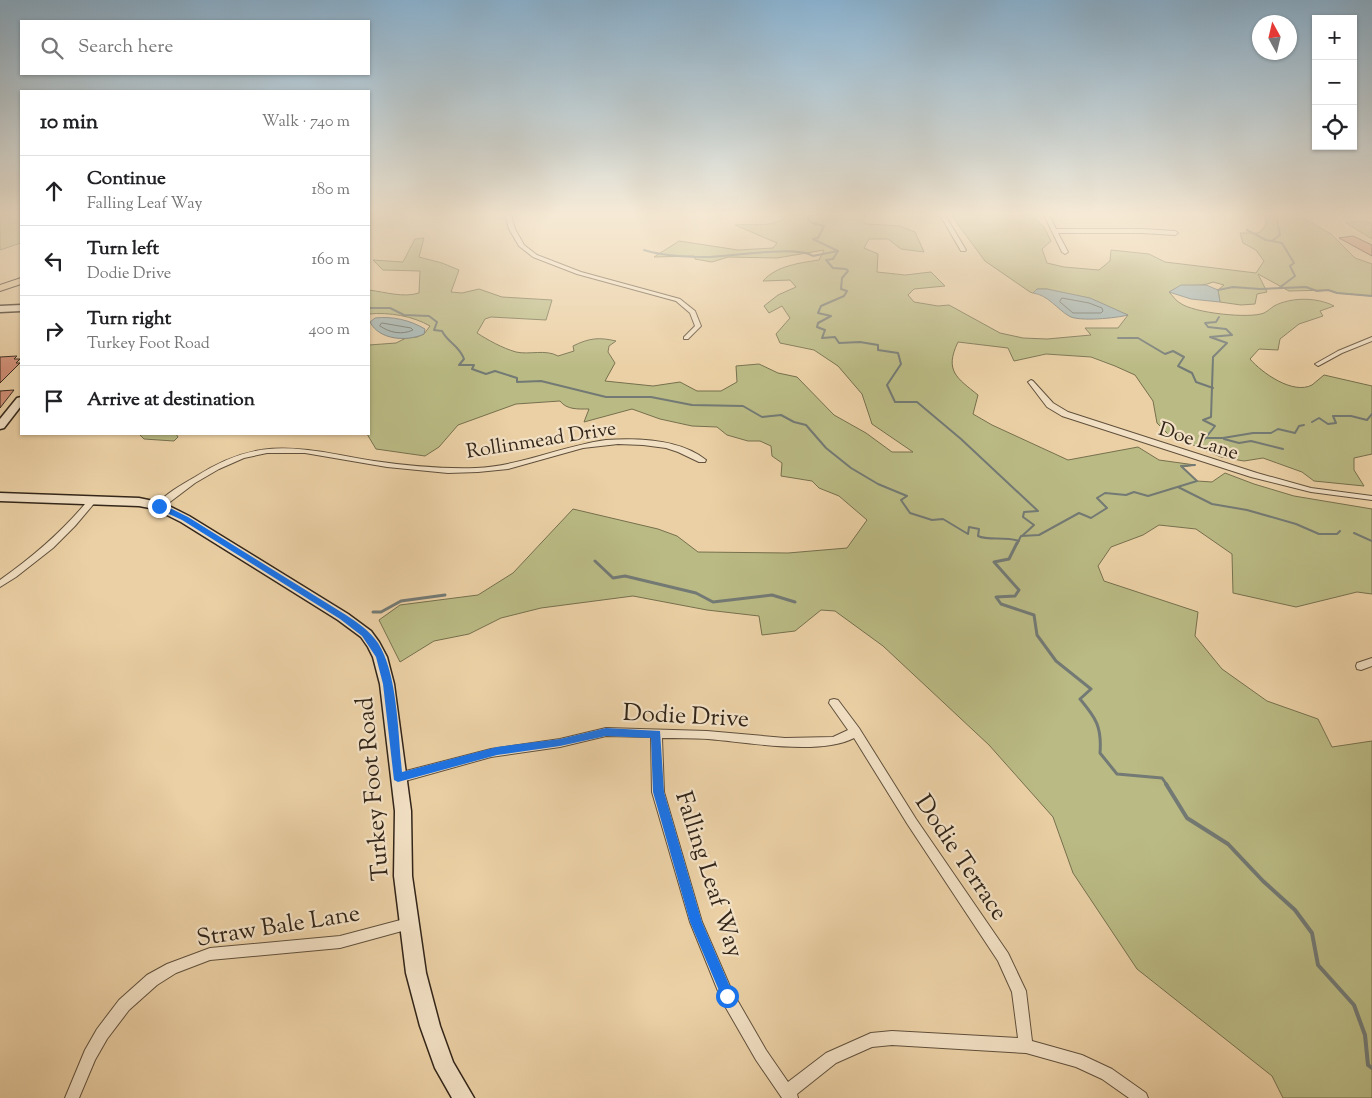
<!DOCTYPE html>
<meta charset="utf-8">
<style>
body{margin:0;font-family:"Sorts Mill Goudy",serif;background:#f6f6f6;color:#202124}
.controls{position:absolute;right:15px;top:15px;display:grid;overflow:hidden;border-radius:0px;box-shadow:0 1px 4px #0004}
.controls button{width:45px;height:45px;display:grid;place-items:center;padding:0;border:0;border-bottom:1px solid #e0e0e0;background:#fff;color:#202124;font:25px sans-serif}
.compass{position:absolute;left:1252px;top:15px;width:45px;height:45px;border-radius:50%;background:#fff;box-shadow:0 1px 4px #0004;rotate:352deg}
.stop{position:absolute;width:15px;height:15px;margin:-11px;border:4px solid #1a73e8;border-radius:50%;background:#fff}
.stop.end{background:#1a73e8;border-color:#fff;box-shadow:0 1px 5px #0008}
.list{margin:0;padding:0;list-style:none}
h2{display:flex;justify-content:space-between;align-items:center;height:65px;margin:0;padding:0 20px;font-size:21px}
h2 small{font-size:16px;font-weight:400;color:#757577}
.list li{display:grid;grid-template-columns:32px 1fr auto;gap:15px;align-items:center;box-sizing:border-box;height:70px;padding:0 20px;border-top:1px solid #e0e0e0}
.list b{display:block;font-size:19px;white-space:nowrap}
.list p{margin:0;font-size:16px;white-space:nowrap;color:#757577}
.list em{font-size:16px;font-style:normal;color:#757577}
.icon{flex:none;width:28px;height:28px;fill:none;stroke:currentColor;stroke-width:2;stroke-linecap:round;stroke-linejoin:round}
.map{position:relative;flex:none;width:1372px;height:1098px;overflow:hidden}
.search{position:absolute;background:#fff;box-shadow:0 1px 4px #0004;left:20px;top:20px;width:350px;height:55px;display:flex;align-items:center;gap:12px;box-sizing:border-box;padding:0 18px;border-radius:0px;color:#757577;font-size:19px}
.panel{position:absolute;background:#fff;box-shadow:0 1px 4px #0004;left:20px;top:90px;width:350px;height:345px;border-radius:0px}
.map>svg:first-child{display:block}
</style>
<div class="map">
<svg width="1372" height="1098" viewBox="0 0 1372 1098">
<rect width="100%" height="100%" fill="#ebd0a5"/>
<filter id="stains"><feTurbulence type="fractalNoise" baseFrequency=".004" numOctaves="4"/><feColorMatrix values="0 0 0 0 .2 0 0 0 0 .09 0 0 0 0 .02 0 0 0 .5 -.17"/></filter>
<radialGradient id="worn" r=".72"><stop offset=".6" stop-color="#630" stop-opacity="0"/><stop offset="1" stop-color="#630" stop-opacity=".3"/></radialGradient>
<!-- green -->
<g fill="#baba84" stroke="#76704e">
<path d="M0,215H21V243L0,250Z"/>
<path d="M787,215H867L863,220L866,224L900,226L915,232L924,252L901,249L888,239H869L864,248L878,254L877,272L905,275L931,272L945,286L914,289L908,295L914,302L938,306L949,305L1000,333L1023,338L1047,339L1091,335L1085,328H1118L1128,315L1047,289H1037L1033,293L1030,292L985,261L951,215H1031L1044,227L1051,241L1042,249L1047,263L1064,267L1099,270L1110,261L1111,250L1149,254L1165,262L1256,273L1264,261L1256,250L1243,243L1240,233H1259L1266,225V217L1263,215H1305L1303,218L1331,234L1355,258L1372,264V296L1337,293L1328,290L1289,291L1258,274L1267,292L1257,294L1255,304L1241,305L1220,302L1218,290L1224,285L1213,282C1197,289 1186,281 1169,292C1173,296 1176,301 1180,303C1193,313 1250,319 1264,313C1268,311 1271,308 1274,306C1291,297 1317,297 1334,306L1320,311L1323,316L1299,324L1280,339L1278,350L1259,349L1250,359C1262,373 1293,395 1312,385C1316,382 1320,378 1324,375L1372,386V454L1354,458V470L1364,486L1314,481L1302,472L1263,458L1244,461L1221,457L1168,434L1157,423L1153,401L1135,375L1115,366L1091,357L1046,354L1014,361L1008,348L958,342C944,371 957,378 978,395L973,414L992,425L1068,460L1138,447L1159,460L1195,465L1182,467L1197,481L1212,482L1225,473L1254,484L1294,496L1372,509V594L1357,592L1296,607L1233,593L1232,554L1196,529L1159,525L1143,535L1111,547L1098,566L1104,581L1198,612L1195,636L1222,669L1267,701L1318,719L1332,747L1372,741V1098H1283L1272,1076L1137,969L1073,873L1053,817L989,745L883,646L835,611L821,610L795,631L762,635L759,616L707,610L633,596L541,608L501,618L469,634L434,641L400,662L379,620L400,605L478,595L513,573L573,509L658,529L677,536L698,552L788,553L847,548L867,520L839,496L819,488L812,481L781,476L782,463L772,456L771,446L760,441H748L727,435L717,427L692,426L660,419L632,409L584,422L589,409C578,409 567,410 560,401L516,404L458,425L439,447L425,456L376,449L367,434L369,345L396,343L406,338L417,337L424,334L430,326C413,316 389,312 369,314V290C385,292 403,298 419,293L420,271L383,270L373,260L403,262L415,239L424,238L419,257L442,263L459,270L451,292L462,293L479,289L502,297L552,300L546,320L491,317L485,319L477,333C488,340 502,348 516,352C529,355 546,349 558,356L574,351L573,346C589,338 599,337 616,341L609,346L608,352L615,363L605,381L653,386L680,382L697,391H721L737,382L736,366L759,364L778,373L797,377L834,415L866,433L892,452H913L872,424L862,394L838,366L814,350L780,343L776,334L790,318L782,306L769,313L764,306L778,295L796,287L790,280L763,281C776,266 799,263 819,260L824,250L777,258L728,257L712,262L695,259L694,256L654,257L679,241L738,250L773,248L777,243L735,225C752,223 776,229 787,215Z"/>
<path d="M1362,221L1372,223V239L1346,223Z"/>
<path d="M139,434H176L178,437L174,441L144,439Z"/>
</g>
<!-- water -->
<g fill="#9eb3b3" stroke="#737a75">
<path d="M1181,285H1206L1218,290L1220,302L1191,299L1169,292Z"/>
<path d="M1037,289H1047L1090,298L1128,315C1117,318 1078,322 1069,316C1057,309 1048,295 1033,293Z"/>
<path d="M375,318C392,316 410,320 425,329L424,334C407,342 379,340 370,322Z"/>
</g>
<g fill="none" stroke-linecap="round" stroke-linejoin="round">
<!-- shore -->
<g stroke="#686c66" stroke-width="1">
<path d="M1062,298L1089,303L1102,308L1103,311L1101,313H1073L1060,302Z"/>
<path d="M382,323L411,328L413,330C402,335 390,333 380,326Z"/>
</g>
<!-- stream-far2 -->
<g stroke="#737a75" stroke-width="2">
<path d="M811,215L808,218L812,223L824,226L818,238L813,239L838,251L833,259L826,260L833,268L846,269L848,271L842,278L841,289L847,291L844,296L821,306L818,313L831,316L818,323L817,327L825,330L822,338L835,337L839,343L860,342L878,345V350L898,353L901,364L887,385L895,402H917L961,439L1038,511L1024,512L1023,517L1034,525L1022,536"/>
<path d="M1279,215L1277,220L1280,235L1272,241L1282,243L1294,263L1290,266L1295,276L1279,288"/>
<path d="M1247,230L1266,240L1272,241"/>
<path d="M644,250C663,256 685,257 705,257C729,257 795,245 813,256L838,251"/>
<path d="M1218,290L1233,287L1260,289L1306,287L1317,291L1328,290L1337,293L1372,296"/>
<path d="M369,308H390L404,315L429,316L437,322L434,330L442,331C448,343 459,345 464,359L459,365H474L472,369L486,374L495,371L517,378V382L541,381L606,397H651L692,405L743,406L762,417L781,415L794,422L806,425L826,448L851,468L878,484L907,496L901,500L910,513L932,520L943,519L968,534L969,527L979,529L978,536C988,541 1005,536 1019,541"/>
<path d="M1118,338H1138L1165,354L1173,351L1184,357L1178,366L1192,373L1196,382L1213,388"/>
<path d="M1312,422L1319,418L1328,424L1336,423L1333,416H1351L1367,420L1372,414"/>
<path d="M1206,438H1223L1253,433H1271L1278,429L1295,433L1299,426L1304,425"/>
<path d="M1224,439L1239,443L1251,441L1283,449"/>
<path d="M1200,445L1215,426L1203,420L1211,417L1213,357L1227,343L1210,337L1232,335L1226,329L1208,327L1205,323L1216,322L1219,317"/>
<path d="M1178,487L1212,504L1247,510L1296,524L1319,534H1337L1340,531"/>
<path d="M1354,533L1372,541"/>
<path d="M1017,544L1021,536L1039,535L1079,513L1091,518L1107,508L1097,498L1105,493L1126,495L1134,492L1148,496L1197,481L1181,466L1195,465"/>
</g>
<!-- stream-far1 -->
<g stroke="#737a75" stroke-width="3">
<path d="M1017,543L1009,559L994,562L1019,590L1015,596L996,597L1001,604L1034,615L1037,635L1056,661L1091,689L1080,699C1096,718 1102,727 1100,753L1117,774L1162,778L1167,785"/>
<path d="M595,561L613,578L625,576L696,593L713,602L772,595L795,602"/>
<path d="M373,612H381L401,601L445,595"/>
</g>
<!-- stream -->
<path stroke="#737a75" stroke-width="4" d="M1166,784L1187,818L1228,844L1263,881L1295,910L1312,933L1318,965L1354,1005L1365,1035L1368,1065L1372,1068"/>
</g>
<!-- building -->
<g fill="#d49078" stroke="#322519">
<path d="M1353,236L1372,245V256L1339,238Z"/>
<path d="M17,356L14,359H20L16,363H20L0,383V357Z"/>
<path d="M14,390L0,408V391Z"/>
</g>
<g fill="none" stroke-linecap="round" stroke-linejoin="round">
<!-- street casing -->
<g stroke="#60503c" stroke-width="2">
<g id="street">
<path d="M505,215H511L515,229L524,245L537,255L581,272L680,299L695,311L701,326L688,339H684V337L695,326L690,313L676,301L577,274L533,257L519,246L509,229Z"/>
<path d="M940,215H945L966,250L965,251H961Z"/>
<path d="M1044,215H1049L1056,229H1142L1175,231L1178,233L1175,235L1142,233H1058L1068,252L1065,254L1062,252Z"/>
<path d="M1372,337V341L1342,353L1320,365L1318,366L1315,364L1338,351Z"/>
<path d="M1031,380L1033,381L1053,403L1068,412L1257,473L1311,488L1372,496V500L1311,492L1251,477L1062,416L1047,407L1028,382Z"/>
<path d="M606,440C638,438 680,439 706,460L705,462H699L678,452L666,448L643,445L618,444L583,448L508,469L478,472L448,473L387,467L305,453H267L244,458L219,469L195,483L162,508H156L155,506C165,494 181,485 195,477C262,434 301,449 374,461C408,466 442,469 476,468C521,466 562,446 606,440Z"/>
<path d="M90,498H93L97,500L75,526L53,548L16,577L0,587V580C34,556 64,530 90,498Z"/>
<path d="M1372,658V666L1361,670L1357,669L1356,666L1357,663Z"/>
<path d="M834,699L838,700L859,728L916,819L1008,953L1026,991L1032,1041L1082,1055L1112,1069L1146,1093L1148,1098H1129L1102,1079L1076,1067L1026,1053L892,1045L872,1047L836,1063L797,1094L798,1098H782L756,1060L722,1001L690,922L652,792L651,737L606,736L560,747L491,757L398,783L394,781L392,778L394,775L398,773L491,749L560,739L606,728L707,731L785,738L833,737L848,730L829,703L830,700ZM662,738C677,738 693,738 708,739C746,742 820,756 854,738L908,825L998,961L1012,992L1018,1038L892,1031L871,1033L826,1053L788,1082L766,1050L732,991L702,922L664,792Z"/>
<path d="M408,918L413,920L414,924L413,928L340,948L210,960L176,973L157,985L129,1010L107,1039L95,1060L79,1098H65L85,1050L97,1029L119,1000L147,975L167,964L210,948L340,936Z"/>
</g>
</g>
<!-- secondary casing -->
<g stroke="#322519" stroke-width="3">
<g id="secondary">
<path d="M21,305V311L0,312V306Z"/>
<path d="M21,397V406L4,428L0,429V419L17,398Z"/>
<path d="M0,493L139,498L163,503L189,516L348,614L371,631L379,642L387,657L394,684L411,811L412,876L426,973L440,1026L453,1062L474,1098H452L435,1068L420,1026L406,973L394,876L395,811L380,684L373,657L368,647L361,637L338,620L181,522L155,509L139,506L0,501Z"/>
</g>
</g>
<!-- primary casing -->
<g stroke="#322519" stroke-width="2">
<path id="primary" d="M21,278V284L0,291V285Z"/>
</g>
<!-- street -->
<use href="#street" fill="#f2e0c4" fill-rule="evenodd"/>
<!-- secondary -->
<use href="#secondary" fill="#f2e0c4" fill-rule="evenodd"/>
<!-- primary -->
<use href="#primary" fill="#ebd0a5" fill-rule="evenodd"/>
</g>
<!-- sky -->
<linearGradient id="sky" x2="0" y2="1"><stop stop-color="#8ab4d3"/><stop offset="0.58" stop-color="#f6ead6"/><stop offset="1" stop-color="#f6ead6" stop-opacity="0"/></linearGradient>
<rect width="1372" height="369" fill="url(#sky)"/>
<!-- route -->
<path fill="#1a73e8" d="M156,504H162L188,517L346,615C358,623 370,631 378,643C398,674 398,736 402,772L497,747L560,739L606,728L660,731L664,792L702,922L734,996L732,1000L727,1002L723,1000L690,922L653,792L651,738L606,736L560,746L497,755L398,782L394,780L383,684L376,657L362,636L340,619L182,520L156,508Z"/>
<g text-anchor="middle" stroke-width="4.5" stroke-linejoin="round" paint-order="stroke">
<!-- street labels -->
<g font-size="20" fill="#322519" stroke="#f2e0c4">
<text transform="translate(541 439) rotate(-9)" y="7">Rollinmead Drive</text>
<text transform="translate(1199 440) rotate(18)" y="7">Doe Lane</text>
</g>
<!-- near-street labels -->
<g font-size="24" fill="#322519" stroke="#f2e0c4">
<text transform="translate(686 715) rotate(3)" y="8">Dodie Drive</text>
<text transform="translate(372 789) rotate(-95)" y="8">Turkey Foot Road</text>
<text transform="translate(962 857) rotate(56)" y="8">Dodie Terrace</text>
<text transform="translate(710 874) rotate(72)" y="8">Falling Leaf Way</text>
<text transform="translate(278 925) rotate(-9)" y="8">Straw Bale Lane</text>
</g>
</g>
<rect width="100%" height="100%" filter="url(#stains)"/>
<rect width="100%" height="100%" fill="url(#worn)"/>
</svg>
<div class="controls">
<button>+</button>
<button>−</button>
<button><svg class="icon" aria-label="locate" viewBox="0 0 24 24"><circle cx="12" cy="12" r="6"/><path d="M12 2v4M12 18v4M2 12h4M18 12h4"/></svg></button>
</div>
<svg class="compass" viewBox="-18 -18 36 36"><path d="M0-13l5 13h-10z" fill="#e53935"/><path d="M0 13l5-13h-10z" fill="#757577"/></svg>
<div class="stop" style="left:727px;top:996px"></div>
<div class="stop end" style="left:159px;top:506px"></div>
<div class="search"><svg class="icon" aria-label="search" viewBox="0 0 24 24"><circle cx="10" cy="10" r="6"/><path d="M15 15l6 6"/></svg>Search here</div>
<section class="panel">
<h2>10 min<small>Walk · 740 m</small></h2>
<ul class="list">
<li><svg class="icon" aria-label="ahead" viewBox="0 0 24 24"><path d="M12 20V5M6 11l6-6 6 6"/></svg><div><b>Continue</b><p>Falling Leaf Way</p></div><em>180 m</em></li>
<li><svg class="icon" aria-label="left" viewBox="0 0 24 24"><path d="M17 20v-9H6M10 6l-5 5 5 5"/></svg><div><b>Turn left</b><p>Dodie Drive</p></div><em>160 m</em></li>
<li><svg class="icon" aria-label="right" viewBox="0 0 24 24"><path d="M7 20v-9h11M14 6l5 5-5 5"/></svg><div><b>Turn right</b><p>Turkey Foot Road</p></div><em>400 m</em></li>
<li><svg class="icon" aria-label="arrive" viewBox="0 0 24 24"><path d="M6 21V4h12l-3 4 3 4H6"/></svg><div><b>Arrive at destination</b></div></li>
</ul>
</section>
</div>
